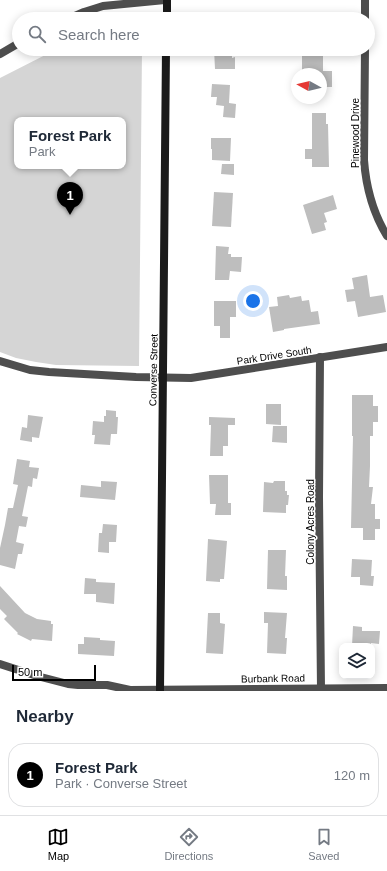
<!DOCTYPE html>
<meta charset="utf-8">
<style>
body{margin:0;font-family:Arial,sans-serif;background:#f2f2f3;color:#1f2937}
.controls{position:absolute;right:12px;bottom:12px;display:grid;overflow:hidden;border-radius:8px;box-shadow:0 2px 10px #0003}
.controls button{width:36px;height:36px;display:grid;place-items:center;padding:0;border:0;border-bottom:1px solid #e0e1e3;background:#fff;color:#1f2937;font:20px sans-serif}
.compass{position:absolute;left:291px;top:68px;width:36px;height:36px;border-radius:50%;background:#fff;box-shadow:0 2px 10px #0003;rotate:278deg}
.scale{position:absolute;left:12px;bottom:10px;width:84px;box-sizing:border-box;padding-left:4px;border:2px solid #000;border-top:0;font-size:11px;line-height:14px;white-space:nowrap;color:#000;-webkit-text-stroke:3px #fff;paint-order:stroke}
.you{position:absolute;left:253px;top:301px;width:14px;height:14px;margin:-10px;border:3px solid #fff;border-radius:50%;background:#1a73e8;box-shadow:0 0 0 6px #1a73e833}
.badge{display:grid;place-items:center;width:26px;height:26px;border-radius:50%;background:#000;color:#fff;font-size:13px;font-weight:700}
.pin{position:absolute;translate:-50% -33px;filter:drop-shadow(0 1px 2px #0008)}
.pin::after{content:'';position:absolute;top:21px;width:14px;height:12px;background:inherit;clip-path:polygon(0 0,100% 0,50% 100%)}
.popup{position:absolute;left:14px;top:117px;width:112px;height:52px;box-sizing:border-box;display:grid;place-content:center;border-radius:8px;background:#fff;filter:drop-shadow(0 1px 3px #0005);font-size:13px;white-space:nowrap;color:#747a83}
.popup b{font-size:15px;color:#1f2937}
.popup::after{content:'';position:absolute;left:50%;top:100%;margin-left:-8px;border:8px solid transparent;border-top-color:#fff}
.list{margin:0;padding:0;list-style:none}
h2{display:flex;justify-content:space-between;align-items:center;height:52px;margin:0;padding:0 16px;font-size:17px}
h2 small{font-size:13px;font-weight:400;color:#747a83}
.list li{display:grid;grid-template-columns:26px 1fr auto;gap:12px;align-items:center;box-sizing:border-box;height:64px;margin:0 8px 8px;padding:0 8px;border:1px solid #e0e1e3;border-radius:16px}
.list b{display:block;font-size:15px;white-space:nowrap}
.list p{margin:0;font-size:13px;white-space:nowrap;color:#747a83}
.list em{font-size:13px;font-style:normal;color:#747a83}
.icon{flex:none;width:22px;height:22px;fill:none;stroke:currentColor;stroke-width:2;stroke-linecap:round;stroke-linejoin:round}
.map{position:relative;flex:none;width:387px;height:691px;overflow:hidden}
.search{position:absolute;background:#fff;box-shadow:0 2px 10px #0003;left:12px;right:12px;top:12px;height:44px;display:flex;align-items:center;gap:10px;box-sizing:border-box;padding:0 14px;border-radius:22px;color:#747a83;font-size:15px}
.sheet{height:124px;background:#fff}
nav{display:flex;justify-content:space-around;align-items:center;box-sizing:border-box;height:56px;border-top:1px solid #e0e1e3;background:#fff;font-size:11px;color:#747a83}
nav a{display:grid;justify-items:center;gap:2px}
nav .on{color:#000}
.map>svg:first-child{display:block}
</style>
<div class="map">
<svg width="387" height="691" viewBox="0 0 387 691">
<rect width="100%" height="100%" fill="#fff"/>
<!-- green -->
<path fill="#d5d5d5" fill-rule="evenodd" d="M57,49H142L139,366L56,365L36,362L16,358L0,352V78ZM17,120H123V166H17Z"/>
<!-- building -->
<g fill="#bebebe">
<path d="M214,49H227V52H232V58L235,57V69H215Z"/>
<path d="M302,49H323V71H332V87H321V74H303V70H302Z"/>
<path d="M212,84L230,85L229,103L236,104L235,118L223,117L224,106L216,105L217,97H211Z"/>
<path d="M312,113H326V124H328L329,167H312V159H305V149H312Z"/>
<path d="M211,138H231L230,161L212,160V149H211Z"/>
<path d="M222,164H234V175L221,174Z"/>
<path d="M214,192L233,193L231,227L212,226Z"/>
<path d="M333,195L337,209L324,213L327,222L324,223L326,230L312,234L303,205Z"/>
<path d="M216,246L229,247L228,254H231V257H242L241,272L230,271L229,280H215Z"/>
<path d="M367,275L370,297L383,295L386,312L358,317L355,301L347,302L345,290L354,289L352,278Z"/>
<path d="M289,295L290,298L301,296L302,301L309,300L311,312L318,311L320,324L284,329V330L273,332L269,307L278,306L277,297Z"/>
<path d="M214,301H236V317H230V338H220V326H214Z"/>
<path d="M352,395H373V406H378V422H373V436H370V466L369,487H373L371,504H375V519H380V529H375V540H363V528H351L353,436H352Z"/>
<path d="M266,404H281V425L266,424Z"/>
<path d="M106,410L116,411V417H118L117,434H111L110,445L94,444L95,435H92L93,421L104,422V416H106Z"/>
<path d="M28,415L43,417L39,438L32,437V442L20,440L22,427L27,428Z"/>
<path d="M209,417L235,418V425H228V446H223V456H210L211,425H209Z"/>
<path d="M273,426H287V443L272,442Z"/>
<path d="M17,459L30,461L29,467L39,468L37,479L33,478L32,487L28,486L22,516L28,517L26,527L19,526L16,542L24,544L22,554H18L15,569L0,565V548L5,525L8,508H13L18,485L13,484Z"/>
<path d="M209,475H228V503H231V515H215L216,504H210Z"/>
<path d="M101,481L117,482L115,500L80,497L81,485L101,487Z"/>
<path d="M274,481H285V491H287V495H289L288,505H286V513L263,512L264,482L273,483Z"/>
<path d="M103,524L117,525L116,542H109V553L98,552L99,533H102Z"/>
<path d="M208,539L227,541L224,579H220V582L206,581Z"/>
<path d="M268,550H286L285,576H287V590L267,589Z"/>
<path d="M352,559L372,560L371,576H374L373,586L360,585V577H351Z"/>
<path d="M85,578L96,579V582L115,583L114,604L96,602V594H84Z"/>
<path d="M0,586L25,613L37,619L51,621V624H53L52,641L32,639L31,641L17,634L18,633L4,619L7,616L0,609Z"/>
<path d="M264,612L287,613L285,638H287L286,654L267,653L268,623H264Z"/>
<path d="M208,613H220V623L225,624L223,654L206,653Z"/>
<path d="M353,626L362,627V631H380L379,644L371,643V646H352Z"/>
<path d="M84,637L100,638V640L115,641L114,656L78,654V644H84Z"/>
</g>
<g fill="none" stroke-linecap="round" stroke-linejoin="round">
<!-- street -->
<g stroke="#4e4e4e" stroke-width="8">
<path d="M68,19L84,12L103,6L165,0"/>
<path d="M365,19V0"/>
<path d="M365,49L364,160C366,187 373,213 387,236"/>
<path d="M0,54L19,43"/>
<path d="M320,357L319,497L321,688"/>
<path d="M0,361L30,370L49,372L136,377L191,378L387,347"/>
<path d="M0,664L37,676L68,684L78,685H107L130,690L387,688"/>
</g>
<!-- secondary -->
<g stroke="#1b1b1b" stroke-width="8">
<path d="M167,19V0"/>
<path d="M160,691L166,49"/>
</g>
</g>
<g text-anchor="middle" stroke-width="3" stroke-linejoin="round" paint-order="stroke">
<!-- street labels -->
<g font-size="10" fill="#000" stroke="#fff">
<text transform="translate(355 133) rotate(-90)" y="4">Pinewood Drive</text>
<text transform="translate(274 355) rotate(-9)" y="4">Park Drive South</text>
<text transform="translate(153 370) rotate(-89)" y="4">Converse Street</text>
<text transform="translate(310 522) rotate(-90)" y="4">Colony Acres Road</text>
<text transform="translate(273 678) rotate(-1)" y="4">Burbank Road</text>
</g>
</g>
</svg>
<div class="controls">
<button><svg class="icon" aria-label="layers" viewBox="0 0 24 24"><path d="M12 4l9 5-9 5-9-5zM3 14l9 5 9-5"/></svg></button>
</div>
<svg class="compass" viewBox="-18 -18 36 36"><path d="M0-13l5 13h-10z" fill="#e53935"/><path d="M0 13l5-13h-10z" fill="#747a83"/></svg>
<div class="scale">50 m</div>
<div class="you"></div>
<div class="pin badge" style="left:70px;top:215px">1</div>
<div class="popup"><b>Forest Park</b>Park</div>
<div class="search"><svg class="icon" aria-label="search" viewBox="0 0 24 24"><circle cx="10" cy="10" r="6"/><path d="M15 15l6 6"/></svg>Search here</div>
</div>
<section class="sheet">
<h2>Nearby<small></small></h2>
<ul class="list">
<li><span class="badge">1</span><div><b>Forest Park</b><p>Park · Converse Street</p></div><em>120 m</em></li>
</ul>
</section>
<nav>
<a class="on"><svg class="icon" aria-label="map" viewBox="0 0 24 24"><path d="M3 6l6-2 6 2 6-2v14l-6 2-6-2-6 2zM9 4v14M15 6v14"/></svg>Map</a>
<a><svg class="icon" aria-label="directions" viewBox="0 0 24 24"><path d="M12 3l9 9-9 9-9-9zM9 14v-3h6M13 9l2 2-2 2"/></svg>Directions</a>
<a><svg class="icon" aria-label="saved" viewBox="0 0 24 24"><path d="M7 4h10v16l-5-4-5 4z"/></svg>Saved</a>
</nav>
